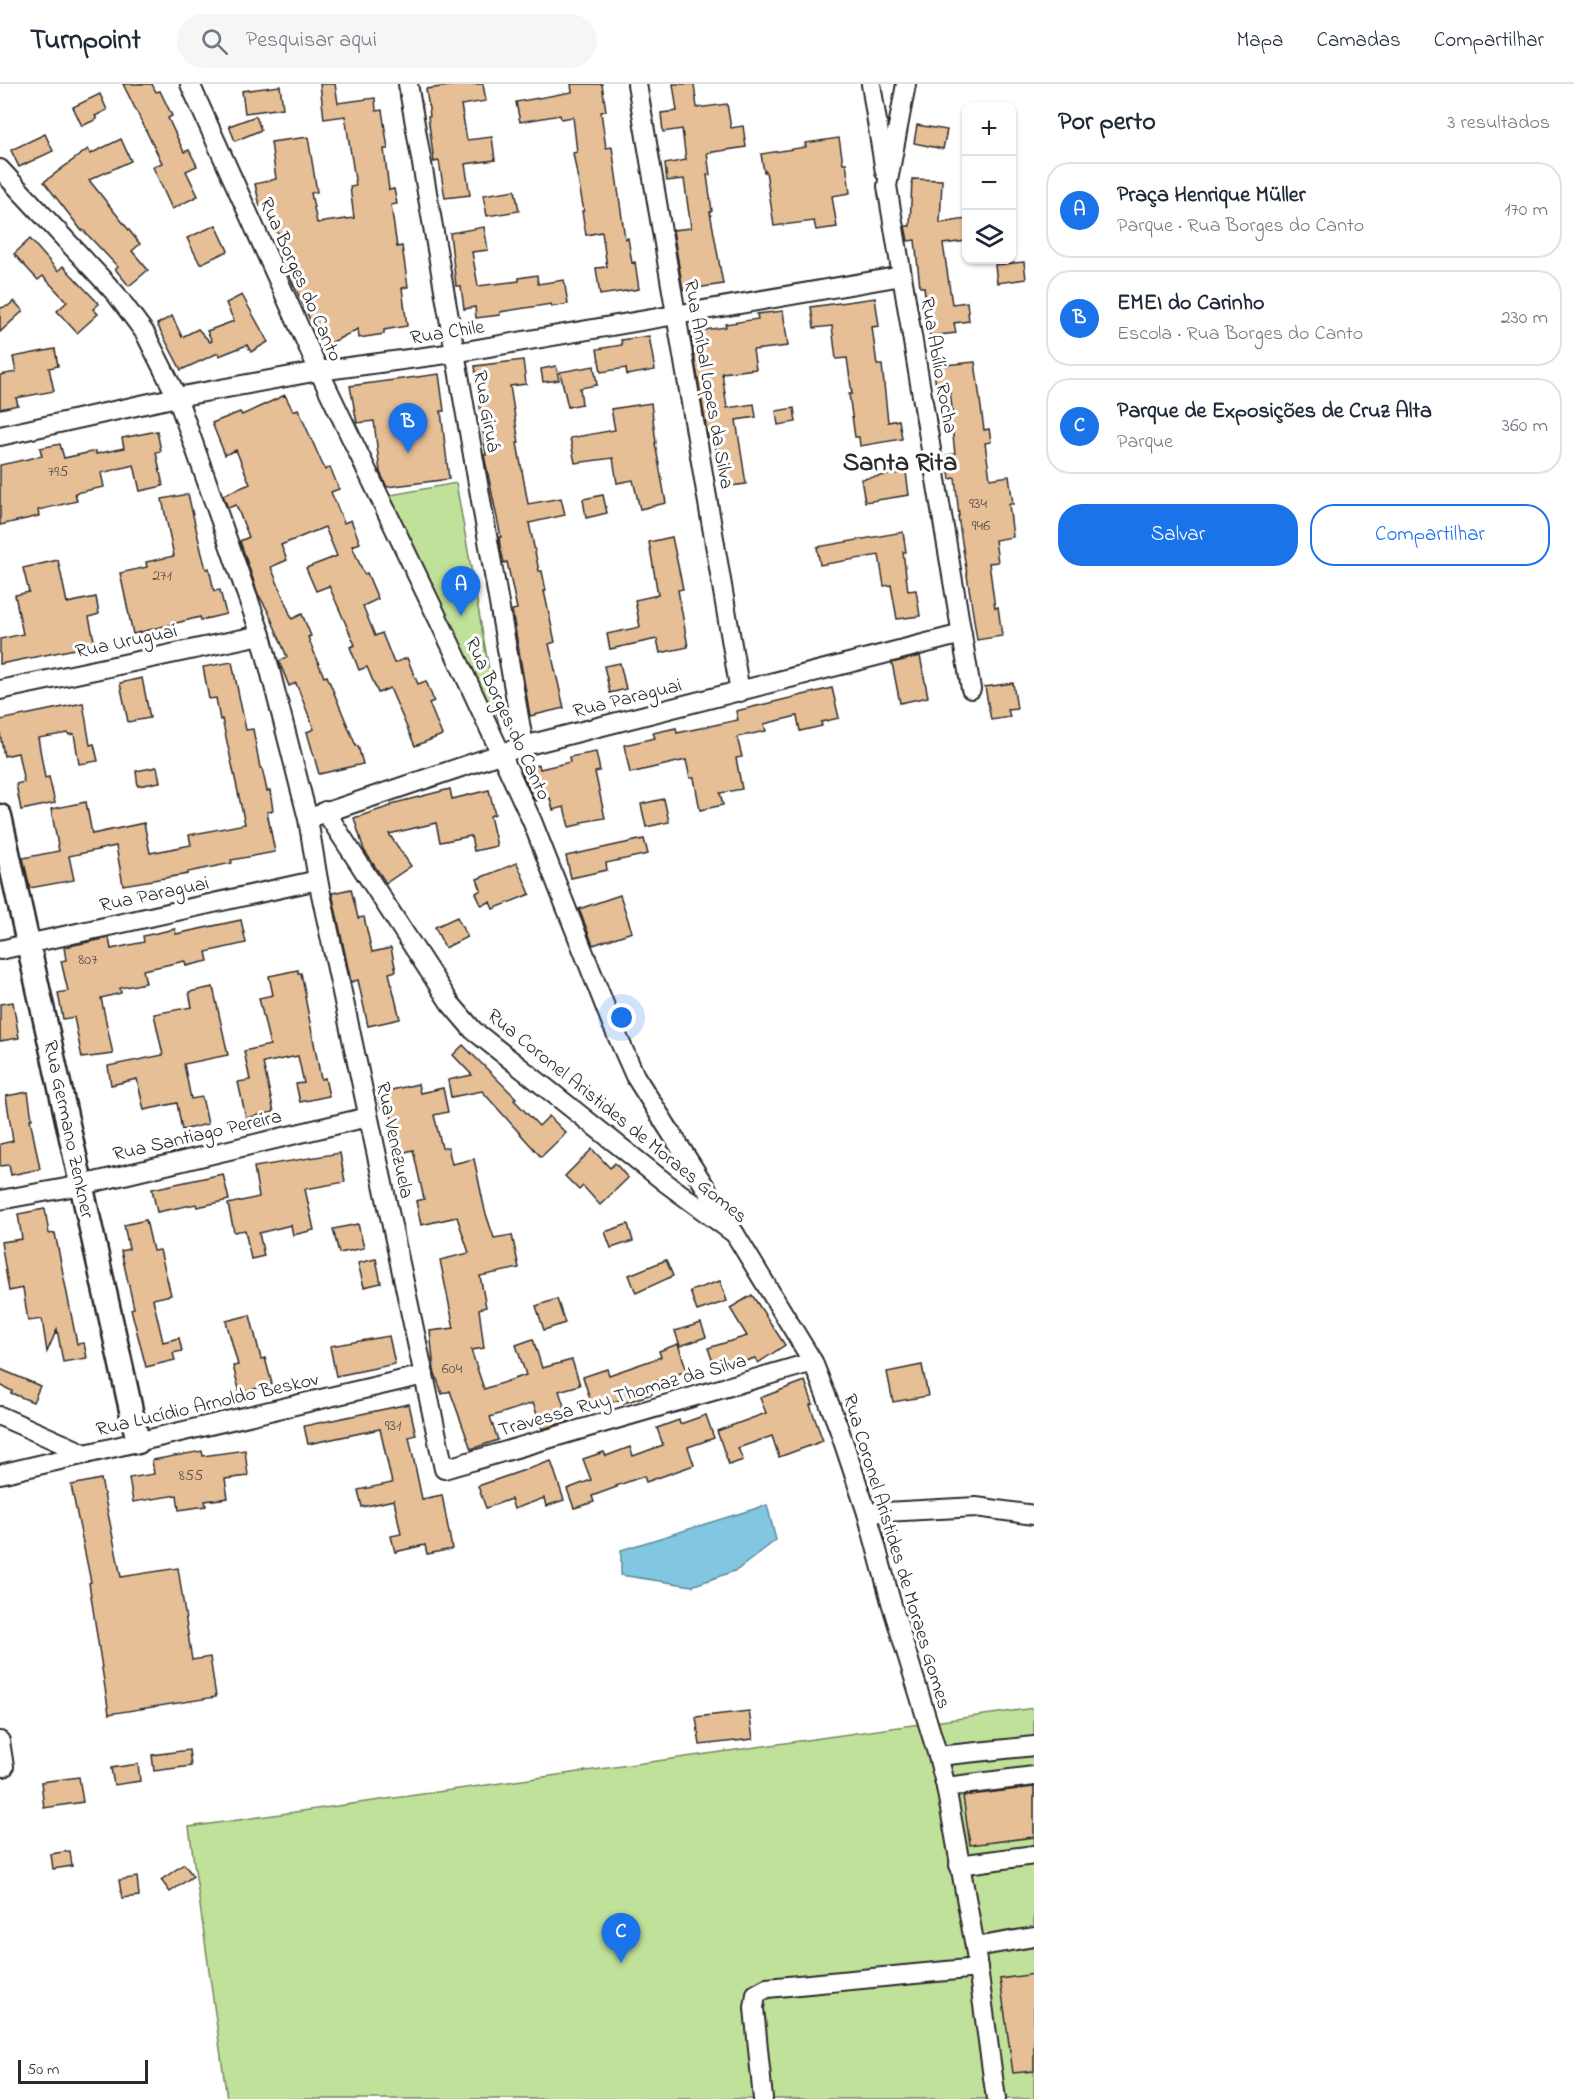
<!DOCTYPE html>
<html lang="pt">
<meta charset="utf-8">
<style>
body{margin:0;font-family:"Indie Flower",sans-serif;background:#f6f6f7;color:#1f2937}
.controls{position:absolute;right:18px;top:18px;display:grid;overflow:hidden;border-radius:12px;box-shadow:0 2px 4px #0004}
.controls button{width:54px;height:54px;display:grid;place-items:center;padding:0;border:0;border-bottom:2px solid #e0e1e3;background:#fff;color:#1f2937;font:30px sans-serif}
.scale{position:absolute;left:18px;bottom:15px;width:130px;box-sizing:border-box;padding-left:6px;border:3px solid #2b2b2b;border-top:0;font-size:16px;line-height:21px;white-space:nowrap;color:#2b2b2b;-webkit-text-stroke:4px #fff;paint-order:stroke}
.you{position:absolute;left:622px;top:934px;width:21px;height:21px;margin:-15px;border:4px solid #fff;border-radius:50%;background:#1a73e8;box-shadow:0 0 0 9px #1a73e833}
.badge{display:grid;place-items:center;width:39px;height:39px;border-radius:50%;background:#1a73e8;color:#fff;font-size:20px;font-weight:700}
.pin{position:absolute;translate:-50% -50px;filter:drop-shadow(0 2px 3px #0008)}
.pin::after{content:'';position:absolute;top:32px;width:21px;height:18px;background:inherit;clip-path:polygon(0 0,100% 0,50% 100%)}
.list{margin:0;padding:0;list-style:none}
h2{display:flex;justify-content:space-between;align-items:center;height:78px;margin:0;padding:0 24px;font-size:26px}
h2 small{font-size:20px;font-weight:400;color:#747a83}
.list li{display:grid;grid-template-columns:39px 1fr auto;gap:18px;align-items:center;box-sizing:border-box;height:96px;margin:0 12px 12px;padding:0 12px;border:2px solid #e0e1e3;border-radius:24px}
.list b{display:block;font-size:22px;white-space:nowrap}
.list p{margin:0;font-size:20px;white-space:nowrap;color:#747a83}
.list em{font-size:20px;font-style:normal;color:#747a83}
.actions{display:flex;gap:12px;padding:18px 24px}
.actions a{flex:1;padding:14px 0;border:2px solid #1a73e8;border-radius:24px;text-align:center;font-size:21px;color:#1a73e8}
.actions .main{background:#1a73e8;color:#fff}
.icon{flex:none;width:33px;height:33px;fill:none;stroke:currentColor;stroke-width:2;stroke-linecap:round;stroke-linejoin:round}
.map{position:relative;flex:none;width:1034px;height:2015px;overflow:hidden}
header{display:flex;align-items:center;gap:36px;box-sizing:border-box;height:84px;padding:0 30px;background:#fff;border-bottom:2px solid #e0e1e3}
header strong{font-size:28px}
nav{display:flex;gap:33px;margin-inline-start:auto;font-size:21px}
.search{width:420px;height:54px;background:#f6f6f7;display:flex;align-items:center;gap:15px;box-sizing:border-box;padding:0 21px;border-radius:33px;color:#747a83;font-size:22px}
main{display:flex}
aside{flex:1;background:#fff}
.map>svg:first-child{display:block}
</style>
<header>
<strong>Turnpoint</strong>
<div class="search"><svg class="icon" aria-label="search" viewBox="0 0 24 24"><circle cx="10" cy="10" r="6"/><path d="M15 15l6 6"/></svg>Pesquisar aqui</div>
<nav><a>Mapa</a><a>Camadas</a><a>Compartilhar</a></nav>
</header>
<main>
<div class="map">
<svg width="1034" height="2015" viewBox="0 0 1034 2015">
<rect width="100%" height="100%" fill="#fff"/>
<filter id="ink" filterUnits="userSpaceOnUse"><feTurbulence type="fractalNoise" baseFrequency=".0167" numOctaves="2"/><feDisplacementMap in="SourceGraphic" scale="12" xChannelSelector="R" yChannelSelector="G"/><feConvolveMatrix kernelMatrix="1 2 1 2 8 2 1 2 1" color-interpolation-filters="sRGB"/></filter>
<g filter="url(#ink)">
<!-- green -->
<g fill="#c0e199" stroke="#768662" stroke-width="1.5">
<path d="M456,399L501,653L385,412Z"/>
<path d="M1034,1624V2015H227L189,1743Z"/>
</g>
<!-- water -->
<path fill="#81c7e2" stroke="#5f8999" stroke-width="1.5" d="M767,1421L776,1456L737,1486L692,1502L621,1491V1466Z"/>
<!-- building -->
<g fill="#e7bf97" stroke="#2b2b2b" stroke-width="1.5">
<path d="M123,0H152L156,8L160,7L172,32L168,34L184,68L189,66L197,82L186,87L198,112L172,125L153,83L162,79Z"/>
<path d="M320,0H335L338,19L375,14L376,27L382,26L388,65H384L389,106L394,105L397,120L391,121L397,163L402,162L408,203L402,204L407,242L384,246V250L359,254L358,245L323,263L287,187L291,186L277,147L273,148L267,120L260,122L255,100L276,95L271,58L308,53L317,108L311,109L317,139L354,134L350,103L356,102L345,32L324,35Z"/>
<path d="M465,0H483L486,17L461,21L467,56L492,53L495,76L465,80L470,111L445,114L439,77L434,78L428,32H430L426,5Z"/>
<path d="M571,0H602L606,27L601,28L606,64L612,63L625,155L628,154L632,179L635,178L639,205L600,211L596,184L607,183L602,148L586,151L582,127H584L573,69L577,68L573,33L561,35L560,31L520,38L516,18L572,8Z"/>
<path d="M673,0H694L697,24L727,20L731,44L743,42L746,63L707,69L710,91H707L712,127L710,128L723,200L683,206L673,146L691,144L684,95L667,97L665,80L686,76L682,45L663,48L661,29L677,27Z"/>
<path d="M280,2L283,24L245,29L242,7Z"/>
<path d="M100,10L107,26L95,32L97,35L82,42L73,23Z"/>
<path d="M256,32L261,46L235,57L229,42Z"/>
<path d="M917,41L947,46L943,65L914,59Z"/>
<path d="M45,50L53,67L19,83L11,66Z"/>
<path d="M839,54L843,79H846L850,109L832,112L837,143L816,146L814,137L774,142L766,87L764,88L761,70L806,63L805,59Z"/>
<path d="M121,55L131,77L89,96L140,160L132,167L148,186L129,202L115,185L118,183L83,146L82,147L44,98L88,65L90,70Z"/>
<path d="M912,95L942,96L940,139L966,135V157L943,160L952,220L967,218L969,237L954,239L956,249L930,252L924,203H920L915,156L908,157L905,142H910Z"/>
<path d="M515,106L519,127L487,132L483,111Z"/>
<path d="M216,141L228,167L200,180L187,154Z"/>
<path d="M484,143L488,166L472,168L478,202L519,197V194L537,191L538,200L564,196L568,220L552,223L551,220L500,228V231L476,234L475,223L464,225L461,202H456L450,149Z"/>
<path d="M30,155L58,187L63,182L99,220L93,225L98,230L77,249L57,227L67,218L43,192L38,196L14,170Z"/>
<path d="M1024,178L1026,195L997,199L995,181Z"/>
<path d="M242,211L268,258L251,268L247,261L219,272L218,269L181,286L157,240L172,232L182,253L198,245L210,258L212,257L207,247L234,237L226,219Z"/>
<path d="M875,214L879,242L872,243L877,281H882L888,338L899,336L902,355L860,362L859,353H855L849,310H852L847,274L836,275L832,242L814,244L811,223Z"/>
<path d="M14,217L23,227L0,248V224L8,222Z"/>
<path d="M783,227L788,262L753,266L756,285L722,289L727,324L754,320L756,333L736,336L746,400L722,403L714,353L708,354L690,248L726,243L725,240L758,235L757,230Z"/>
<path d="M649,252L655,286L627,291L626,284L601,288L597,265L622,261L621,256Z"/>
<path d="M55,265L58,282L49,284L54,307L16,314L18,321L0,325V291L16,288L13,273Z"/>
<path d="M523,276L526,300L510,302L519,359H517L528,420L561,414L565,431L529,439L539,487H542L546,507H544L555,558L549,560L564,624L530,632L512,526L517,525L507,478L504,479L500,462L499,453H501L484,371H486L475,282Z"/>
<path d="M975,278L984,346L989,345L991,358L985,359L990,395L1009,392L1013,420H1009L1013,453L995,456L998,478L989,479L995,524L998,523L1002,552L977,556L958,432H959L955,394L950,395L947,371L955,370L951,334H953L950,306L936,307L934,282Z"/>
<path d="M556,282L559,296L543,298L541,285Z"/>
<path d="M594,282L597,301L580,304L582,320L568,323L560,288Z"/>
<path d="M439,290L444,327H441L449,395L387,403L380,388L374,337L357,339L350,302Z"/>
<path d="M285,311L293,327L298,325L325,386L330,383L339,405L331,408L344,439L351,436L360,459L352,462L364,490L367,489L378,515L363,522L375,552L382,549L394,579L407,574L418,600L426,597L434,617L429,619L442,651L415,662L390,604L378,609L367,583L359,586L350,563L355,561L329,502L316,507L306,484L337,472L325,443L281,461L287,476L271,483L292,535L302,530L311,552L308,553L324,593L327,592L356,662H358L363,680L319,690L307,648L314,645L296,599L289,602L279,577L287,573L268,527L258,510L240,457L249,453L236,421L228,424L223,411L250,400L236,366L225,371L212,339L240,328L242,331Z"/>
<path d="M651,319L656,359H655L666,419L640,425L633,396L617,399L613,374L575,379L570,354L615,346L611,325Z"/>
<path d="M794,324L796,338L778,341L776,327Z"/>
<path d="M157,347L161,367L156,368L163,402L140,407L134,381L101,389L104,403L75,409L77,417L38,426L39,432L0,441V381L42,372L40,364L60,360L64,374L96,367V370L124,364L122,354Z"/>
<path d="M906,388L909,411L865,418L861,395Z"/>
<path d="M188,410L202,470L206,485L209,484L214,507L220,506L226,530L201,536L200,533L133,550L120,489L147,483L146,478L174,472L162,415Z"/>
<path d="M603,411L607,429L586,434L583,415Z"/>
<path d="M903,448L906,468H903L908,507L916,506L920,532L897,535L891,501L884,502L879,471L820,481L817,463Z"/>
<path d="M672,453L683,505L678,506L688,563L660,569L657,555L610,565L607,550L640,543L635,516L658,511L649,458Z"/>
<path d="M58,476L67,519L96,513L99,530L89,533L95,561L0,580V555L23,550L15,511L29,508L23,484Z"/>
<path d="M920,572L928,613L900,619L892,579Z"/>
<path d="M232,578L246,646L253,645L260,684H262L267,707L270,706L273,727L267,728L275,768L231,776L232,779L188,788V790L123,801L116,762L69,772L74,796L30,804L23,774L59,767L51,725L86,718L92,750L144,739L150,769L191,761L189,751L245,740L222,635L220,636L216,614L209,615L203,583Z"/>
<path d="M620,579L626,605L610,609L604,582Z"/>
<path d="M142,594L150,634L128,638L120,599Z"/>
<path d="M1013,599L1017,625L1008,626L1010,633L991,636L985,603Z"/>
<path d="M832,604L839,634L821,638L822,642L800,647L797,632L764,640L766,647L737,653L742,673L736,674L742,705L720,709L723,721L700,726L694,694H690L686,676L630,689L624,661L655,654L653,649L676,644L677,649L738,636L736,627Z"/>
<path d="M83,619L90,661L94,660L98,677L79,680L74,650L69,651L68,649L38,654L45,694L49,693L55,719L21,726L16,700L24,698L18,669L4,672L0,650V636Z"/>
<path d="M596,668L600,687L595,688L605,734L581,738L582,740L569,743L564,723L553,726L550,714L535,717L520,685L539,681L540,685L570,678L569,673Z"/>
<path d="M157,683L160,698L138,702L136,687Z"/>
<path d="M450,705L452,715L489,706L495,730L490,732L497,762L474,767L471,752L440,758L436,739L389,750L411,782L386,799L364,766L354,734L391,722V720Z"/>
<path d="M664,715L669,738L646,743L641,720Z"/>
<path d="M644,755L648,770L606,779L607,786L571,794L566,772Z"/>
<path d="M517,779L530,810L493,825L490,818L481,821L476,809L481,806L477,795Z"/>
<path d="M351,805L358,834L364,833L372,868L391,864L396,887L389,889L400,935L368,942L358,896L351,898L332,809Z"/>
<path d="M620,811L632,848L593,861L579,825Z"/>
<path d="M457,833L467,853L445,864L435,843Z"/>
<path d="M241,836L246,859L206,868L208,877L186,882L185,877L143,886L146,899L120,904L121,909L101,914L113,970L82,974L74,933L63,935L58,909L68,907L61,877L66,876L64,863L109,854L111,865L144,858L143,852L175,845L176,850Z"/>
<path d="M298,886V889H301L306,913H305L321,995L325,994L329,1012L300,1018L296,1000L304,999L298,972L263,979L274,1028L246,1034L238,998L250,996L244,967L270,961L259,914L273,911L269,892Z"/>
<path d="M213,903L228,971L184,980L191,1015L202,1013L208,1040L182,1046L177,1019L144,1026L137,995L111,1001L108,982L163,971L154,930L192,923L189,908Z"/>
<path d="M13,918L19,954L0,957V920Z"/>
<path d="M463,961L516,1014L514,1016L539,1042L549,1032L566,1049L541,1073L482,1007L451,1013L448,996L472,991L453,971Z"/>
<path d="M418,1000L420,1009L443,1004L448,1028L434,1031L442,1064L448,1063L452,1080L474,1075L485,1127L494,1154L512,1151L519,1184L480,1192L486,1223L479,1225L484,1264L471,1266L484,1305L526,1291L516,1261L533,1255L542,1284L572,1276L580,1301L559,1307L569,1337L542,1345L533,1319L490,1333L498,1356L471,1365L450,1307L442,1310L434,1286L430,1247L454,1244L440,1176L469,1169L457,1133L421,1141L416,1117L424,1115L413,1066L397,1070L393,1049H395L389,1022L381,1024L378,1009Z"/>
<path d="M28,1008L32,1035H30L40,1085L11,1091L9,1081L0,1082V1060L13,1057L6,1012Z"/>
<path d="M592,1065L610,1084L615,1079L628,1094L600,1121L583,1102L579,1106L565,1092Z"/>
<path d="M340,1069L345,1098L305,1105L314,1146L293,1151L291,1141L259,1149L264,1172L251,1175L245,1146L234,1148L228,1120L259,1113L254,1083Z"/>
<path d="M223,1090L229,1116L197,1123L196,1120L157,1128L152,1105Z"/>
<path d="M45,1125L49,1150L55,1149L77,1260L84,1259L87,1274L63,1278L57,1245L47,1268L42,1235L28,1237L23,1204L9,1207L1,1158L22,1155L18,1130Z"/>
<path d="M146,1136L153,1167L160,1166L171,1211L153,1215L163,1258L179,1254L182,1267L173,1269L175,1276L146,1283L131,1225L134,1224L121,1167L129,1165L124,1141Z"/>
<path d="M358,1140L364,1164L339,1169L333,1145Z"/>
<path d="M628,1140L633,1157L611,1164L605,1148Z"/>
<path d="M376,1175L381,1199L364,1203L358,1179Z"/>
<path d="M666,1176L673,1192L636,1209L629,1191Z"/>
<path d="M720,1197L727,1217L697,1227L690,1207Z"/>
<path d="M752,1211L785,1261L758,1279L755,1274L716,1287L708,1264L747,1252L730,1224Z"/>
<path d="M557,1215L565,1239L544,1246L536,1222Z"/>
<path d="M250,1231L261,1275L265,1274L272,1300L240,1309L233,1282L238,1281L226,1237Z"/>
<path d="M701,1239L706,1253L680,1262L675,1247Z"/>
<path d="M389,1252L395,1280L336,1292L330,1262Z"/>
<path d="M678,1260L687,1287L648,1300L652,1310L624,1319L623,1315L593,1324L583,1293L607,1285L609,1291L661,1273L659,1267Z"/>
<path d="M922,1281L928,1312L893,1318L887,1288Z"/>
<path d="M0,1285L40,1302L33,1318L11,1309L12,1307L0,1301Z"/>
<path d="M805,1297L813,1320L810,1321L823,1357L779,1373L772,1352L738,1364L743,1376L729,1381L717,1347L766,1329L760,1314Z"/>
<path d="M409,1320L416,1351L409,1353L422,1415L442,1411L452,1465L427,1470L425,1461L395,1468L391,1452L401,1450L394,1416L362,1423L358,1406L392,1399L380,1345L308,1360L304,1342Z"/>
<path d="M706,1331L714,1354L688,1363L694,1381L646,1398L644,1392L616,1402L617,1403L592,1412L594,1418L574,1424L567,1405L591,1396L583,1375L604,1368L606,1372L630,1363L633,1372L663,1361L657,1344L679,1336L680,1340Z"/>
<path d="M245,1366L248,1392L225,1395L228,1414L205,1417L206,1422L179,1426L177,1411L133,1418L129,1394L154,1390L152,1376L202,1367L203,1372Z"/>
<path d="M551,1377L564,1416L546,1422L544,1414L514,1425L511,1415L486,1424L478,1402Z"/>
<path d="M101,1395L121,1493L178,1484L192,1576L210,1573L216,1613L109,1630L89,1499L91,1498L71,1401Z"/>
<path d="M749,1627L753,1655L700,1661L696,1633Z"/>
<path d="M189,1666L191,1682L154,1687L152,1671Z"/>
<path d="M138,1680L140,1697L114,1701L111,1684Z"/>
<path d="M79,1693L83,1718L44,1724L41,1698Z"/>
<path d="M1034,1703V1753L970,1761L963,1712Z"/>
<path d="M70,1767L72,1782L53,1785L51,1770Z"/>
<path d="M184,1780L193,1792L170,1808L161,1796Z"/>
<path d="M137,1793L139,1812L122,1814L119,1796Z"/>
<path d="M1034,1890V1987L1013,1989L1000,1895Z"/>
</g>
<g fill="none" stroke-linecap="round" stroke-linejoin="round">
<!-- minor casing -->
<g stroke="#2b2b2b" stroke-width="22">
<g id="minor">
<path d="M190,0L319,287L455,570L532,737L612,940L635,992L735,1150"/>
<path d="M408,0L524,662"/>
<path d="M637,0L740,608"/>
<path d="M871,0L885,88"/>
<path d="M906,0L887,102L971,605"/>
<path d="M0,85L116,210L145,249L177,313L261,551L308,735L318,796L444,1385L813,1278"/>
<path d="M0,352L177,313L319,287L454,269L902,192"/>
<path d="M0,606L261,551"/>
<path d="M325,727L450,919L473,946L666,1099L735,1150L813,1278L838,1342L867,1429L891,1518L938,1672L1034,1662"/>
<path d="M315,732L524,662L962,550"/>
<path d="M0,866L318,796"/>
<path d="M0,1116L82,1101L368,1033"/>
<path d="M0,1332L86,1370"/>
<path d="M0,1390L424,1291"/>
<path d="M867,1429L976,1423L1034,1431"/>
<path d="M0,1657L4,1683"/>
<path d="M938,1672L946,1703L975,1863L996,2015"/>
<path d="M946,1703L1034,1692"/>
<path d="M959,1781L1034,1771"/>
<path d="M975,1863L1034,1853"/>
<path d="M763,2015L754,1924L756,1910L767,1904L978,1884"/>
</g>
</g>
<!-- tertiary casing -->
<g stroke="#2b2b2b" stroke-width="27">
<path id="tertiary" d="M0,732L138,1358"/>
</g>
<!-- minor -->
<use href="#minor" stroke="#fff" stroke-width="18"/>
<!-- tertiary -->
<use href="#tertiary" stroke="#fff" stroke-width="22"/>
</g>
</g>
<g text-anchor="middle" stroke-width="6" stroke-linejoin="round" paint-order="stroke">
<!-- number labels -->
<g font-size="16" fill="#5a5046">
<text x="58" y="392">795</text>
<text x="978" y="424">934</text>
<text x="981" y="446">946</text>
<text x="162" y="496">271</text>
<text x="88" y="880">807</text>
<text x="452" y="1289">604</text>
<text x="393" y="1346">931</text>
<text x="191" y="1396">855</text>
</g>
<!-- street labels -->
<g font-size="20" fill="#2b2b2b" stroke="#fff">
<text transform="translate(302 195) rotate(66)" y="7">Rua Borges do Canto</text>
<text transform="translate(447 247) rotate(-9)" y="7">Rua Chile</text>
<text transform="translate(940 281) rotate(80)" y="7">Rua Abílio Rocha</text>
<text transform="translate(710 300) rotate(80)" y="7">Rua Aníbal Lopes da Silva</text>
<text transform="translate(488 327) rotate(80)" y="7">Rua Giruá</text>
<text transform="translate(126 556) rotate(-12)" y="7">Rua Uruguai</text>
<text transform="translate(627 613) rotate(-14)" y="7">Rua Paraguai</text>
<text transform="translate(509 634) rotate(65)" y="7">Rua Borges do Canto</text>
<text transform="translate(154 809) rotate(-12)" y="7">Rua Paraguai</text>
<text transform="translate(618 1031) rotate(39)" y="7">Rua Coronel Aristides de Moraes Gomes</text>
<text transform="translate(70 1045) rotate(78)" y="7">Rua Germano Zenkner</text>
<text transform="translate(197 1050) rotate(-13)" y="7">Rua Santiago Pereira</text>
<text transform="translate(396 1056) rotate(78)" y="7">Rua Venezuela</text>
<text transform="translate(622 1310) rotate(-16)" y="7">Travessa Ruy Thomaz da Silva</text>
<text transform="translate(207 1319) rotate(-13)" y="7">Rua Lucídio Arnoldo Beskov</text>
<text transform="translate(898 1467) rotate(73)" y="7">Rua Coronel Aristides de Moraes Gomes</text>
</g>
<!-- district labels -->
<g font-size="26" font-weight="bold" fill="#2b2b2b" stroke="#fff">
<text x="900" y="386">Santa Rita</text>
</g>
</g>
</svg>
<div class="controls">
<button>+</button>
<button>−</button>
<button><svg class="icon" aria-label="layers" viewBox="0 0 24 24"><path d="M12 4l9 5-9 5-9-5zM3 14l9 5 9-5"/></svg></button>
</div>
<div class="scale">50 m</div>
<div class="you"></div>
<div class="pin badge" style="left:461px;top:532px">A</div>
<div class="pin badge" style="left:408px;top:369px">B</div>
<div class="pin badge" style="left:621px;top:1879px">C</div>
</div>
<aside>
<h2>Por perto<small>3 resultados</small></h2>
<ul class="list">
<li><span class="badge">A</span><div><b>Praça Henrique Müller</b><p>Parque · Rua Borges do Canto</p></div><em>170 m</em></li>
<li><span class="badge">B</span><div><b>EMEI do Carinho</b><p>Escola · Rua Borges do Canto</p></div><em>230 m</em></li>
<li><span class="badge">C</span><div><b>Parque de Exposições de Cruz Alta</b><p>Parque</p></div><em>360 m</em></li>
</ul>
<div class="actions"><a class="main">Salvar</a><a>Compartilhar</a></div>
</aside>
</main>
